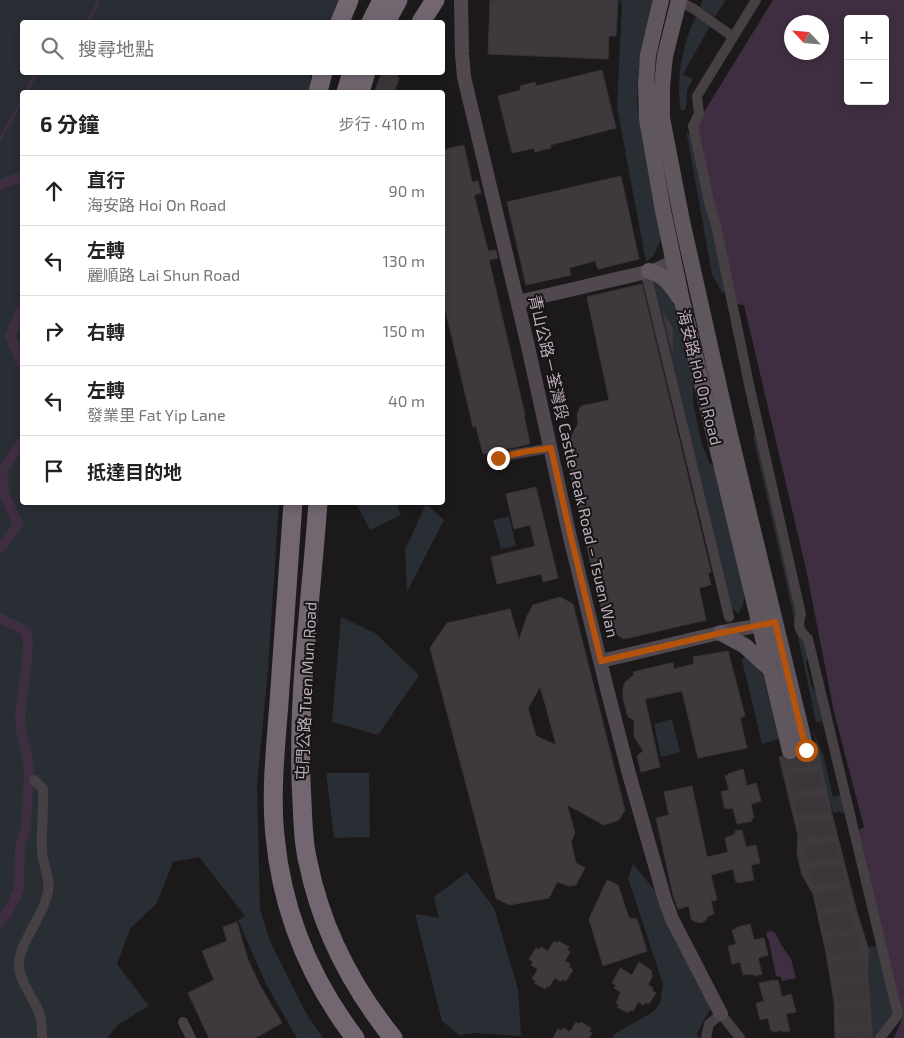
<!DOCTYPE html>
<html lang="zh-TW">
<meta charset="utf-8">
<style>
body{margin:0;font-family:"Exo 2","Noto Sans TC",sans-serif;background:#f6f6f6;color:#222}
.controls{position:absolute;right:15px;top:15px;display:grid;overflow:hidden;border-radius:5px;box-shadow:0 2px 8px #0003}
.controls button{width:45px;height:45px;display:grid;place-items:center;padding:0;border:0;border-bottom:1px solid #e0e0e0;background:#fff;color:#222;font:25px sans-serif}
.compass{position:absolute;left:784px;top:15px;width:45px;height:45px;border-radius:50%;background:#fff;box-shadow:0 2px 8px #0003;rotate:296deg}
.stop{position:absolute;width:15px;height:15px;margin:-11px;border:4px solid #b45309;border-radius:50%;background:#fff}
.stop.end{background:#b45309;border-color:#fff;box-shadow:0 1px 5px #0008}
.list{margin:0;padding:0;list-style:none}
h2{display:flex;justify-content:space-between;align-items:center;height:65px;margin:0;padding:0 20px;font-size:21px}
h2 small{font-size:16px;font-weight:400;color:#767676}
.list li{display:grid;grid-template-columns:32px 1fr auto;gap:15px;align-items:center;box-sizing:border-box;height:70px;padding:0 20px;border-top:1px solid #e0e0e0}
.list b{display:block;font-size:19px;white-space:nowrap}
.list p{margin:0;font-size:16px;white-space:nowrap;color:#767676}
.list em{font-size:16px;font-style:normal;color:#767676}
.icon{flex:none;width:28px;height:28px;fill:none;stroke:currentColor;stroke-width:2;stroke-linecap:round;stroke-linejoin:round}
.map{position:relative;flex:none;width:904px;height:1038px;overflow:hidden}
.search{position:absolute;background:#fff;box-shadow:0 2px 8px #0003;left:20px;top:20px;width:425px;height:55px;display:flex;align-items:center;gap:12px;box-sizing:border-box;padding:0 18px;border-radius:5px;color:#767676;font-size:19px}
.panel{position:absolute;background:#fff;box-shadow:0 2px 8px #0003;left:20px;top:90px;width:425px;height:415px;border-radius:5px}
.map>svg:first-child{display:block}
</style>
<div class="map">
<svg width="904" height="1038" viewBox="0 0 904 1038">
<rect width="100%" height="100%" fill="#1c191b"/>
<!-- green -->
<g fill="#292d34">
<path d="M0,0H341L333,22L324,21L22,22V72L310,73L311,86L310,92H22V502L279,503L268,670L257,786L260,909L270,941L306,1013L323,1038H297L266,984L238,920L245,916L199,857L173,862L157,903L130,929L117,964L149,1006L119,1024L107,1038H0Z"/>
<path d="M622,0H654L642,46L638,75L637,104L661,240L653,256L646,262L617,107L622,3L620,1Z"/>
<path d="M703,0H726L715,17L700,7Z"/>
<path d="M696,16L710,26L683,74L693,79C691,83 687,88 687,92C686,99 688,103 685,110L681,111C676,79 682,45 696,16Z"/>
<path d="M686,130L691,137L727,291L722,293L712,274Z"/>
<path d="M652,278L671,292L684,329L693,368V402L702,445L710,464L717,469L745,591L743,605L738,614L731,606Z"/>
<path d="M757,434L810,652L806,663L812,687L818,695L823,721L816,722L786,581L753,436Z"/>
<path d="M356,503H396L401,515L370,530Z"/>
<path d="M426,504L444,520L407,592L405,550Z"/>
<path d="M509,516L516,546L501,549L493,520Z"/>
<path d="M341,617L375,633L419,675L378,735L332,722Z"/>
<path d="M745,656L757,665L763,676L779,739L762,744L742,660Z"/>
<path d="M672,719L680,752L661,757L654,724Z"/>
<path d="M813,731L824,758L833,797L841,795L846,814L839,812L833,813Z"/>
<path d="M326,773H369L370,837L334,838Z"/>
<path d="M633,864L656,892L711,1008L697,1033L699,1038H612L616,1033L653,1012L660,1004L663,984L628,878Z"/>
<path d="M467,872L494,908L518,989L521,1036L476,1033L459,1035L442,1021L415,914L439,918L434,897Z"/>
<path d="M878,946L894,1015L878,1038H873L868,973V948Z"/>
</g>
<!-- water -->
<g fill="#3f2e41" fill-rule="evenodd">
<path d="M773,0H904V1038H894L903,1017L859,830L864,827L834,712L806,569L744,305L736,304L696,125ZM848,19H885V101H848ZM792,22H822V52H792Z"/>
<path d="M771,931L775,933L782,946L791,959L796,978L782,981L781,977L776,976L769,941L766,935L767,932Z"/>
</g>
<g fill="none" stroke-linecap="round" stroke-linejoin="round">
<!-- stream -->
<g stroke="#3f2e41" stroke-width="3">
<path d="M88,22L99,0"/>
<path d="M26,92L37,72"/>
<path d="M0,140L22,100"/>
</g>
<!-- canal -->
<g stroke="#3f2e41" stroke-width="10">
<path d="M0,185L15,179L22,178"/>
<path d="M22,308L10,336L22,364"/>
<path d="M0,548L18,525L5,495L2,471L22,442"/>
<path d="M0,618L26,631L28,642L27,660L20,714L21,731L27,755L29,769L26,828L20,846L19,890L9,910L0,923"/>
</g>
</g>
<!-- building -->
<g fill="#3e393c" stroke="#383336" fill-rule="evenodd">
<path d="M490,0H618L616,36H609L608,59L488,54Z"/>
<path d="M602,70L616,128L550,145L551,148L535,152L534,148L512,153L498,96L521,90L520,86L535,82L536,86Z"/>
<path d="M383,72H399L391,92H375Z"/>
<path d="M464,145L472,182L478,181L481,193L474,195L488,251L496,250L498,258L489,260L525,415H524L530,444L483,454L476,426L473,427L442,296V150Z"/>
<path d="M621,176L639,259L598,269L595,261L569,268L571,275L526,285L507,202Z"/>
<path d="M642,284L711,572L708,573L711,585L699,588L706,620L624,639L606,628L592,570L565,447L578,424L577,414L581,406L609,400L587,297Z"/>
<path d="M663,313H664L673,329V350L672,351Z"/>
<path d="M536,487L558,578L543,582L541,574L497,584L491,557L535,546L530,525L514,529L506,494Z"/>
<path d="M560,597L573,604L625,810L619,820L604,825L567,805L575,833L571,842L576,863L585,868L576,885L569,886L557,882L549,898L509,905L496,898L430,648L447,623L510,609L519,640L527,616L533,605ZM540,687L546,707L556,745L536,736L528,708Z"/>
<path d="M728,651L745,716L740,718L747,748L698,758L682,691L664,695L645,699L660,767L641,772L637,756L643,751L634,736V720L628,717L623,698V689L625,682L634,675L633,672L671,663H673L674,669L694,664L693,657Z"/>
<path d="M816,748H818L833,818L857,912L869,950L868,973L873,1038H835L834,1002L826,953L813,894L802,875L797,854L798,836L779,757L782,756L788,761H793L798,756L803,759L808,760L813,757Z"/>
<path d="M743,769L747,786L756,783L761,801L751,804L754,818L751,819L752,821L737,824L733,808L725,809L721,792L729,790L725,776L729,775L728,774Z"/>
<path d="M692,786L707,857L728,852L725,838L735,834V831L742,830L746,847L756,845L760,863L751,865L754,880L739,883V882H736L733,869L711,875L717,900L711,901L714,914L708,916L706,920L701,923L696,922L691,919L689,906L678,909L673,895L656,818L669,815L664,792Z"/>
<path d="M607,880L618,885L629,918L637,919L647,951L603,966L589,919Z"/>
<path d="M237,922L248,960L261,987L282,1023L255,1038H209L188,993L214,980L202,951L227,941L223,927Z"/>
<path d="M750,924L754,940L764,938L768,955L758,958L762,974L754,976V974L743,975L740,962L732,964L728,946L736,944L732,930L736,929L735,928Z"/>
<path d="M554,941L557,943L559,941L569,947L567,950L570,952L565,961L570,964L569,967L573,970L566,981L562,979L561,982L555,978L549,987L547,986L545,989L534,983L536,981L532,979L538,969L531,965L533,962L529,959L536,948L539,950L541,947L548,951Z"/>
<path d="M639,962L652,971L651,974L653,975L648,985L653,988L652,991L656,993L649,1004L645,1002L644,1005L638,1002L633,1011L630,1010L628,1013L617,1007L619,1004L616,1003L621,992L614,988L616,985L612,983L620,968L632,975Z"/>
<path d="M774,980V981L778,980L782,997L791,994L796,1012L786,1014L790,1031L782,1032V1030L774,1032V1031H771L768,1018L760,1020L756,1003L764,1001L759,983Z"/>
<path d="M576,1022L580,1024L581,1022L591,1028L589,1032L592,1033L589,1038H553L558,1029L561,1031L563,1028L570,1032Z"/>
</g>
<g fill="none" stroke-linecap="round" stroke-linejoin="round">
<!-- primary-tunnel -->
<g stroke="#3c363b" stroke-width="16" stroke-dasharray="16 8" stroke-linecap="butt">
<path d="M806,750L852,950L858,981L862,1038"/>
<path d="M790,751L840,963L846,1000L847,1038"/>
</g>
<!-- highway-tunnel -->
<path stroke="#3c363b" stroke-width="19" stroke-dasharray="19 9" stroke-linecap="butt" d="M384,92L392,72"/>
<!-- street -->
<g stroke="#463f44" stroke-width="10">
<path d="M756,0L697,96L699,114L693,126L709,202L716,225L750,389L801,614C797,626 799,630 808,639L898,1015L880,1038"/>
<path d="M679,1L694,9L733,37"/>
<path d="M647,278L729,617"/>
<path d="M498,457L551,448"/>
<path d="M34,780L43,789C44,809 41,830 42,850C42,864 51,878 48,892C44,916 17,945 19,966C20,984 35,999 40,1015C42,1023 42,1030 42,1038"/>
<path d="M183,1022L191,1038"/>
<path d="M706,1038L709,1024L721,1014L740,1038"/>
</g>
<!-- secondary -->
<g stroke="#51484f" stroke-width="14">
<path d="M461,0L462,54L464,77L527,342L569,533L607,689L629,774L665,900L672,919L721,1014"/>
<path d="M518,302L655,270L667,265L673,259"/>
<path d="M601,661L727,631L769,624"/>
</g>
<!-- primary -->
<g stroke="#60565e" stroke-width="16">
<path d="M661,0L648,55L646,84L647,119L663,211L682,301L790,751"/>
<path d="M679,0L665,56L662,86V118L682,221L729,431L806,750"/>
<path d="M649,271C664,275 671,285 679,297"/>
<path d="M721,633L745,646L769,668"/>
</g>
<!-- highway -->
<g stroke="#726670" stroke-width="19">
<path d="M340,22L349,0"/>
<path d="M371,22L382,0"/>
<path d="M386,22L398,0"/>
<path d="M421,22L435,0"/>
<path d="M318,92L323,72"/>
<path d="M346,92L352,72"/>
<path d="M360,92L366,72"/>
<path d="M293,502C289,564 284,626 280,688C277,737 270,787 275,836C282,910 310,979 355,1038"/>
<path d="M318,502C311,602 296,702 302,802C303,821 303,843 308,862C321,927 352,987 393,1038"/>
</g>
</g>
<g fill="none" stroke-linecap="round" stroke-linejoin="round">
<!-- route -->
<path stroke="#b45309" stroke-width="6" d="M498,458L523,452L551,448L570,533L601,661L721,633L775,622L806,750"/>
</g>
<g text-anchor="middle" stroke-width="4" stroke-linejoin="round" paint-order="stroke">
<!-- street labels -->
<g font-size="16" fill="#bcabb9" stroke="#171416">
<text transform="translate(700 377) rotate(76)" y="6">海安路 Hoi On Road</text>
<text transform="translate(574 466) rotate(77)" y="6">青山公路－荃灣段 Castle Peak Road – Tsuen Wan</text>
<text transform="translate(306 691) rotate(-87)" y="6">屯門公路 Tuen Mun Road</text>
</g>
</g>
</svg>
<div class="controls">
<button>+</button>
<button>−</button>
</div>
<svg class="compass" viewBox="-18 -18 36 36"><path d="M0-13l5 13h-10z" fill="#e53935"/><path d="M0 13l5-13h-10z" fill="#767676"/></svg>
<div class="stop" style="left:806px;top:750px"></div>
<div class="stop end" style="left:498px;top:458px"></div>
<div class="search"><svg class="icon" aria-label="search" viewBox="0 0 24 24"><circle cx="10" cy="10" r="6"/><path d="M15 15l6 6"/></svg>搜尋地點</div>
<section class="panel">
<h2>6 分鐘<small>步行 · 410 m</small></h2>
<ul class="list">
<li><svg class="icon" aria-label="ahead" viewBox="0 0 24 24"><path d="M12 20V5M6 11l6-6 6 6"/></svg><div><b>直行</b><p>海安路 Hoi On Road</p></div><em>90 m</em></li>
<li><svg class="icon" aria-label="left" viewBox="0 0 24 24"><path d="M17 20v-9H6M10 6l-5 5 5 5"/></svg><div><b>左轉</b><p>麗順路 Lai Shun Road</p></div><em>130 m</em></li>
<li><svg class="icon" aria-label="right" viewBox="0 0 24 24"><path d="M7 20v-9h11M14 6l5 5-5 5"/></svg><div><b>右轉</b></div><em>150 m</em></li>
<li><svg class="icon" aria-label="left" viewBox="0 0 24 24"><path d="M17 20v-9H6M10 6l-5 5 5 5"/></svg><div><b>左轉</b><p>發業里 Fat Yip Lane</p></div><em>40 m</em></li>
<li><svg class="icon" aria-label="arrive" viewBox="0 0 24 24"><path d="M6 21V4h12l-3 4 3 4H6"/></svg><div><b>抵達目的地</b></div></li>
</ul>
</section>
</div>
